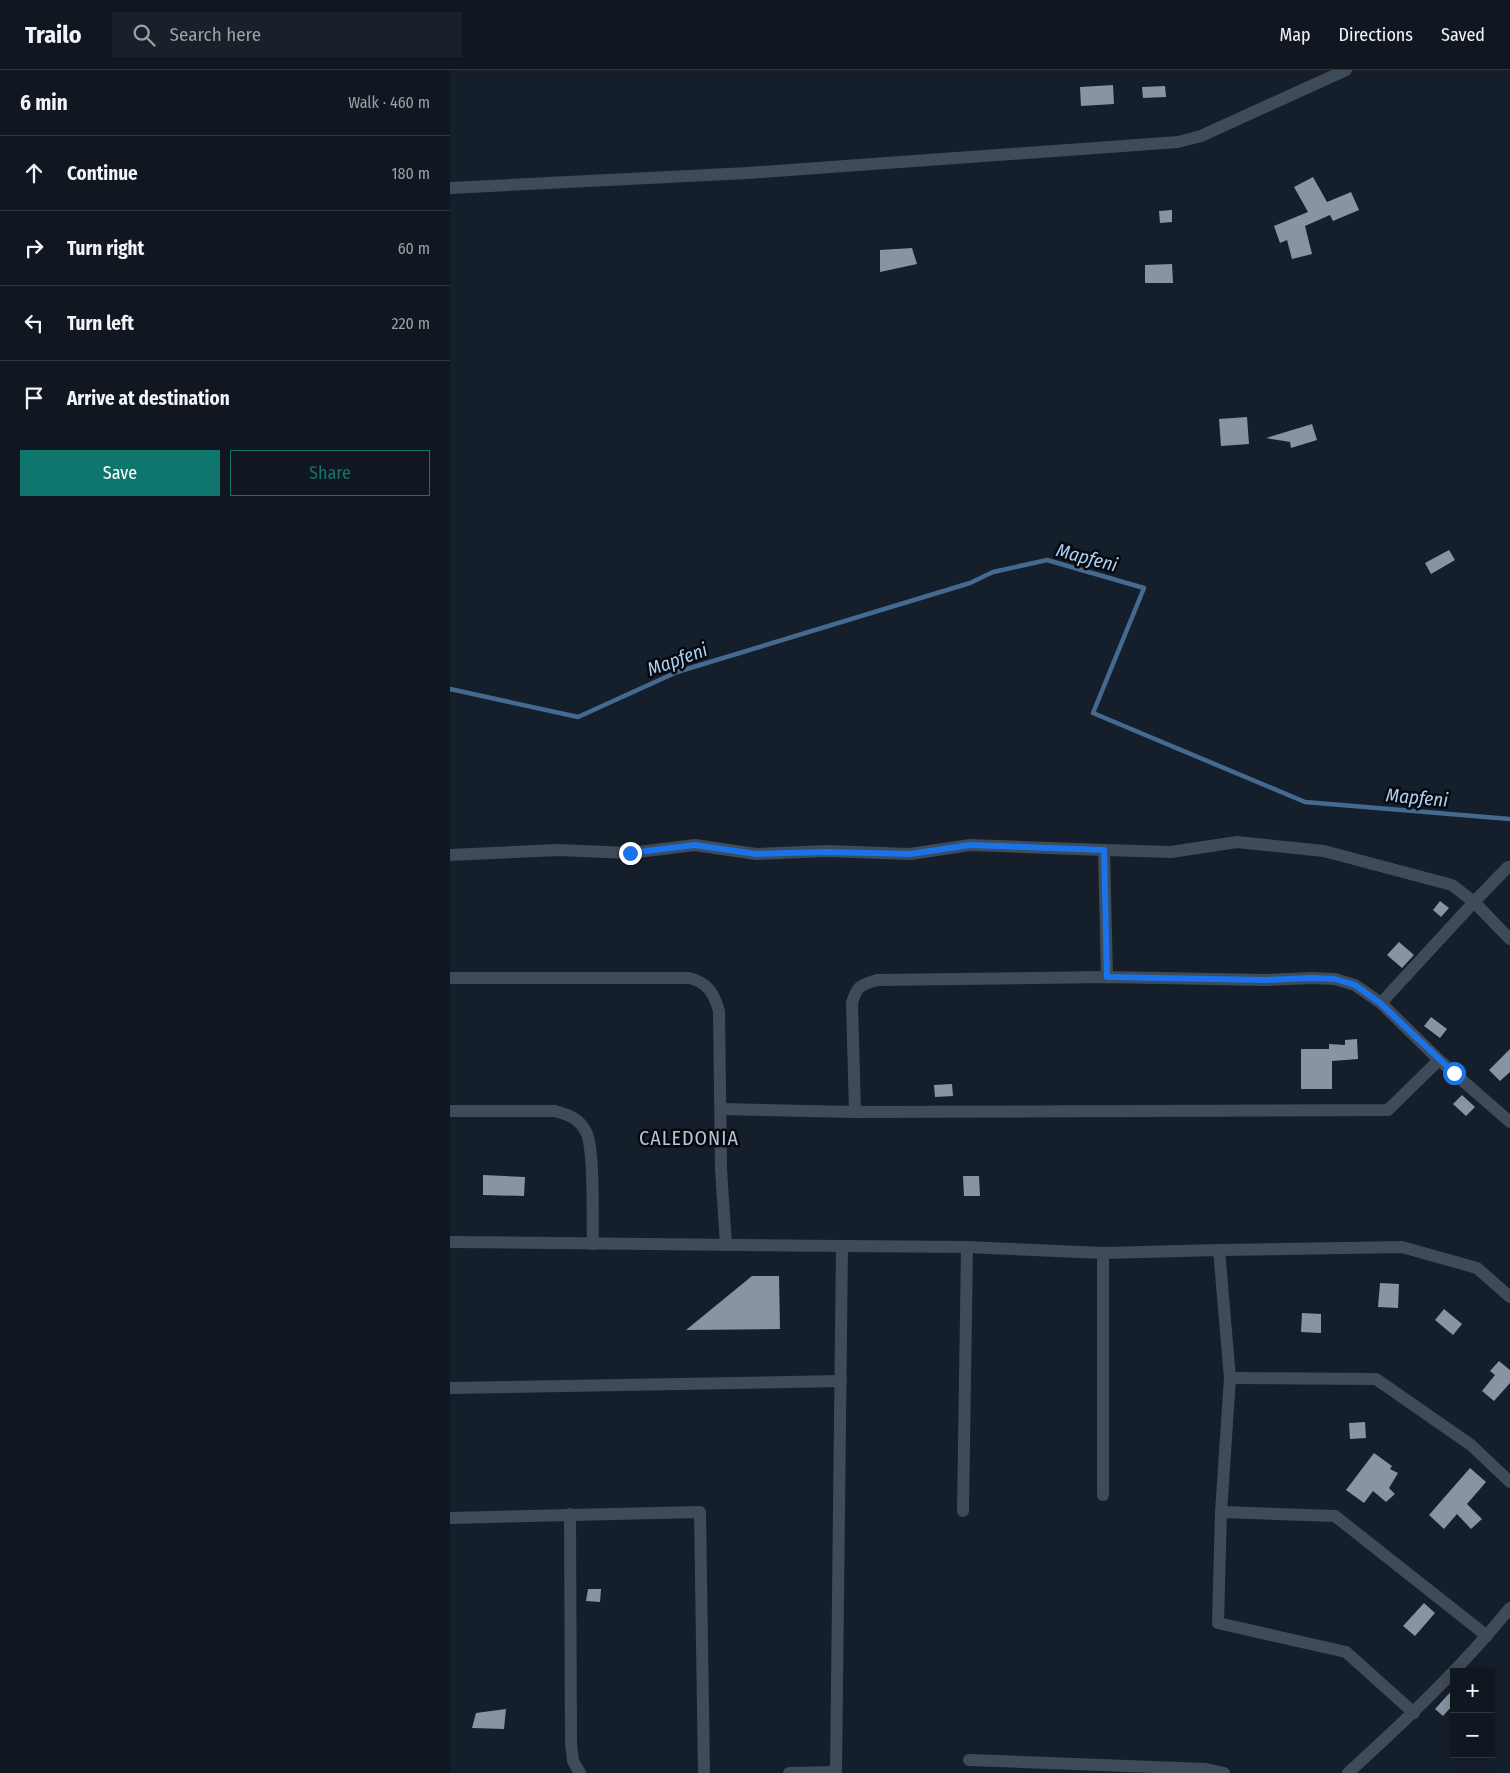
<!DOCTYPE html>
<meta charset="utf-8">
<style>
body{margin:0;font-family:"Fira Sans Condensed",sans-serif;background:#192029;color:#f1f3f6}
.controls{position:absolute;right:15px;bottom:15px;display:grid;overflow:hidden;border-radius:0px;box-shadow:0 2px 12px #0003}
.controls button{width:45px;height:45px;display:grid;place-items:center;padding:0;border:0;border-bottom:1px solid #30363e;background:#101720;color:#f1f3f6;font:25px sans-serif}
.stop{position:absolute;width:15px;height:15px;margin:-11px;border:4px solid #1a73e8;border-radius:50%;background:#fff}
.stop.end{background:#1a73e8;border-color:#fff;box-shadow:0 1px 5px #0008}
.list{margin:0;padding:0;list-style:none}
h2{display:flex;justify-content:space-between;align-items:center;height:65px;margin:0;padding:0 20px;font-size:21px}
h2 small{font-size:16px;font-weight:400;color:#9c9fa5}
.list li{display:grid;grid-template-columns:32px 1fr auto;gap:15px;align-items:center;box-sizing:border-box;height:75px;padding:0 20px;border-top:1px solid #30363e}
.list b{display:block;font-size:19px;white-space:nowrap}
.list em{font-size:16px;font-style:normal;color:#9c9fa5}
.actions{display:flex;gap:10px;padding:15px 20px}
.actions a{flex:1;padding:11px 0;border:1px solid #0f766e;border-radius:0px;text-align:center;font-size:18px;color:#0f766e}
.actions .main{background:#0f766e;color:#fff}
.icon{flex:none;width:28px;height:28px;fill:none;stroke:currentColor;stroke-width:2;stroke-linecap:round;stroke-linejoin:round}
.map{position:relative;flex:none;width:1060px;height:1703px;overflow:hidden}
header{display:flex;align-items:center;gap:30px;box-sizing:border-box;height:70px;padding:0 25px;background:#101720;border-bottom:1px solid #30363e}
header strong{font-size:24px}
nav{display:flex;gap:28px;margin-inline-start:auto;font-size:18px}
.search{width:350px;height:45px;background:#192029;display:flex;align-items:center;gap:12px;box-sizing:border-box;padding:0 18px;border-radius:0px;color:#9c9fa5;font-size:19px}
main{display:flex}
aside{flex:1;background:#101720}
.map>svg:first-child{display:block}
</style>
<header>
<strong>Trailo</strong>
<div class="search"><svg class="icon" aria-label="search" viewBox="0 0 24 24"><circle cx="10" cy="10" r="6"/><path d="M15 15l6 6"/></svg>Search here</div>
<nav><a>Map</a><a>Directions</a><a>Saved</a></nav>
</header>
<main>
<aside>
<h2>6 min<small>Walk · 460 m</small></h2>
<ul class="list">
<li><svg class="icon" aria-label="ahead" viewBox="0 0 24 24"><path d="M12 20V5M6 11l6-6 6 6"/></svg><div><b>Continue</b></div><em>180 m</em></li>
<li><svg class="icon" aria-label="right" viewBox="0 0 24 24"><path d="M7 20v-9h11M14 6l5 5-5 5"/></svg><div><b>Turn right</b></div><em>60 m</em></li>
<li><svg class="icon" aria-label="left" viewBox="0 0 24 24"><path d="M17 20v-9H6M10 6l-5 5 5 5"/></svg><div><b>Turn left</b></div><em>220 m</em></li>
<li><svg class="icon" aria-label="arrive" viewBox="0 0 24 24"><path d="M6 21V4h12l-3 4 3 4H6"/></svg><div><b>Arrive at destination</b></div></li>
</ul>
<div class="actions"><a class="main">Save</a><a>Share</a></div>
</aside>
<div class="map">
<svg width="1060" height="1703" viewBox="0 0 1060 1703">
<rect width="100%" height="100%" fill="#151f2b"/>
<g fill="none" stroke-linecap="round" stroke-linejoin="round">
<!-- stream -->
<path stroke="#466990" stroke-width="4.5" d="M0,619L128,647L227,602L520,513L543,502L597,490L694,518L643,643L855,732L1060,749"/>
</g>
<!-- building -->
<g fill="#8894a3">
<path d="M663,15L664,34L631,36L630,17Z"/>
<path d="M715,16L716,27L693,28L692,17Z"/>
<path d="M863,107L877,132L901,122L909,140L883,151L880,145L855,156L862,184L842,189L837,170L830,173L824,156L858,142L844,117Z"/>
<path d="M722,140V152L710,153L709,141Z"/>
<path d="M462,178L467,194L430,202V180Z"/>
<path d="M722,194L723,213H695V195Z"/>
<path d="M797,347L799,374L771,376L769,349Z"/>
<path d="M862,354L867,370L841,378L840,372L816,368Z"/>
<path d="M999,480L1005,490L981,504L975,493Z"/>
<path d="M990,831L999,838L991,847L983,840Z"/>
<path d="M949,872L964,885L952,898L937,885Z"/>
<path d="M981,947L997,959L990,968L974,956Z"/>
<path d="M907,969L908,989L882,991V1019H851V979H879V974L895,975V970Z"/>
<path d="M1060,979V1002L1050,1011L1039,1000Z"/>
<path d="M502,1014L503,1026L485,1027L484,1015Z"/>
<path d="M1012,1025L1025,1037L1016,1046L1003,1034Z"/>
<path d="M33,1105L75,1107L74,1126L33,1125Z"/>
<path d="M513,1106H529L530,1126H514Z"/>
<path d="M302,1206H329L330,1259L236,1260Z"/>
<path d="M930,1213L949,1214L948,1238L928,1237Z"/>
<path d="M994,1239L1012,1254L1003,1265L985,1250Z"/>
<path d="M852,1243L871,1244V1263L851,1262Z"/>
<path d="M1049,1291L1060,1300V1313L1044,1331L1032,1321L1045,1305L1040,1301Z"/>
<path d="M915,1352L916,1368L900,1369L899,1353Z"/>
<path d="M924,1383L942,1396L940,1399L948,1403L939,1418L945,1424L936,1432L923,1421L914,1433L896,1420Z"/>
<path d="M1020,1398L1036,1412L1017,1434L1032,1449L1021,1459L1007,1444L994,1459L979,1445Z"/>
<path d="M138,1519H151L150,1532L136,1531Z"/>
<path d="M974,1533L985,1543L965,1566L953,1556Z"/>
<path d="M1004,1618V1634L993,1646L985,1639Z"/>
<path d="M56,1639L54,1659L22,1658L26,1643Z"/>
</g>
<g fill="none" stroke-linecap="round" stroke-linejoin="round">
<!-- minor -->
<g stroke="#3f4b58" stroke-width="12">
<path d="M0,118L298,103L728,72L751,66L896,0"/>
<path d="M0,785L108,780L180,783L245,775L306,784L377,781L460,784L520,775L654,780"/>
<path d="M657,907L654,780L721,782L787,772L874,781L1002,815L1024,832L1058,797H1060"/>
<path d="M0,908H239C257,912 264,923 269,941L271,1099L276,1175"/>
<path d="M931,933L1024,832L1060,869"/>
<path d="M271,1039L405,1042L938,1040L989,990"/>
<path d="M0,1041H105C119,1045 129,1048 136,1062C145,1078 142,1152 143,1174"/>
<path d="M405,1042L402,933C407,916 410,915 427,910L657,907L815,910L862,908L885,909L905,915L931,933L989,990L1060,1052"/>
<path d="M0,1172L392,1176L386,1703"/>
<path d="M392,1176L517,1177L653,1183L769,1180L780,1308L771,1442L768,1553L896,1582L964,1643"/>
<path d="M769,1180L952,1177L1027,1198L1060,1227"/>
<path d="M780,1308L926,1309L1021,1375L1060,1412"/>
<path d="M0,1318L391,1311"/>
<path d="M653,1425V1183"/>
<path d="M513,1441L517,1177"/>
<path d="M771,1442L885,1446L1037,1566"/>
<path d="M120,1444L121,1673L123,1691L130,1703"/>
<path d="M0,1448L250,1442L254,1703"/>
<path d="M519,1690L756,1699L774,1703"/>
<path d="M339,1703L386,1702"/>
<path d="M898,1703C955,1651 1011,1598 1060,1538"/>
</g>
</g>
<g fill="none" stroke-linecap="round" stroke-linejoin="round">
<!-- route -->
<path stroke="#1a73e8" stroke-width="6" d="M180,783L245,775L306,784L377,782L460,784L520,775L654,780L657,907L815,910L862,908L885,909L905,915L930,933L1004,1003"/>
</g>
<g text-anchor="middle" stroke-width="5" stroke-linejoin="round" paint-order="stroke">
<!-- water labels -->
<g font-size="19" font-style="italic" fill="#aecff4" stroke="#05090e">
<text transform="translate(637 487) rotate(15)" y="7">Mapfeni</text>
<text transform="translate(227 589) rotate(-20)" y="7">Mapfeni</text>
<text transform="translate(967 727) rotate(5)" y="7">Mapfeni</text>
</g>
<!-- quarter labels -->
<g font-size="20" letter-spacing="1" fill="#b7c4d4" stroke="#05090e">
<text x="239" y="1075">CALEDONIA</text>
</g>
</g>
</svg>
<div class="controls">
<button>+</button>
<button>−</button>
</div>
<div class="stop" style="left:1004px;top:1003px"></div>
<div class="stop end" style="left:180px;top:783px"></div>
</div>
</main>
